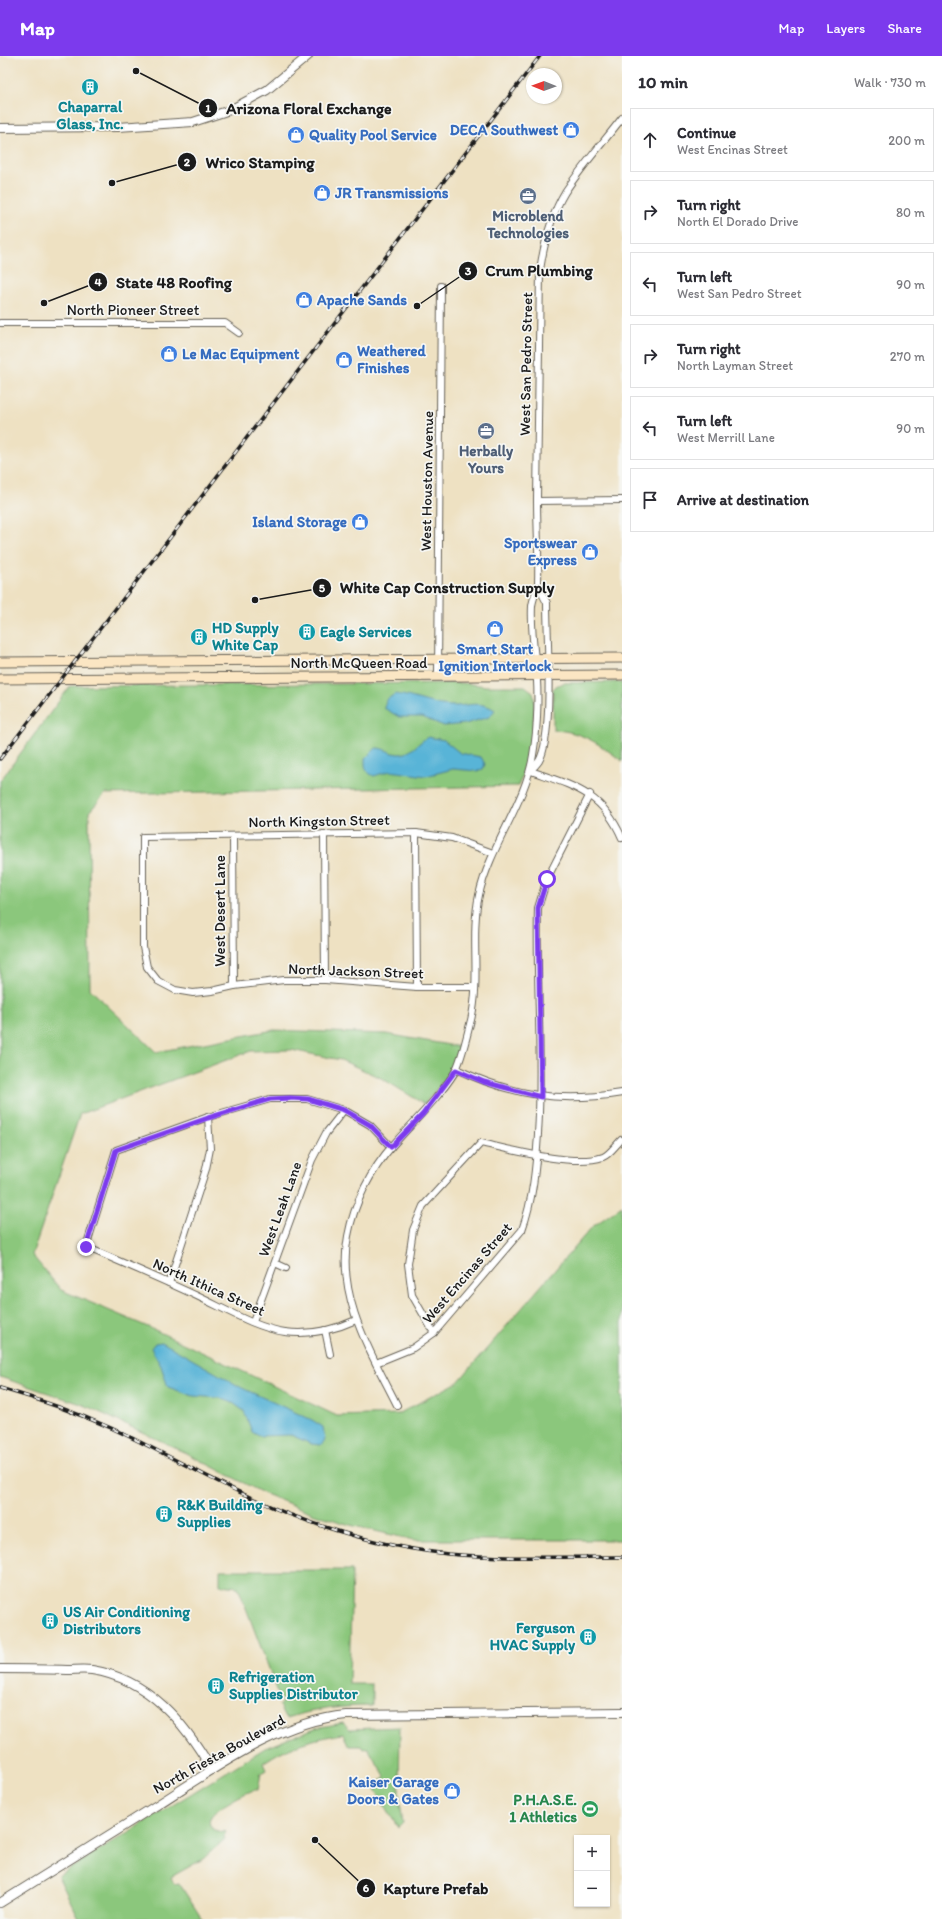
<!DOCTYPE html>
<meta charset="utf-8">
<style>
body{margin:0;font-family:Itim,sans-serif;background:#f2f2f3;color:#2b2b33}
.controls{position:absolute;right:12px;bottom:12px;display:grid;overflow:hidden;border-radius:0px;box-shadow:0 1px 3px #0004}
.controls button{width:36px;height:36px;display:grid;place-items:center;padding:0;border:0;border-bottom:1px solid #e1e1e2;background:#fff;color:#2b2b33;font:20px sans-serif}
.compass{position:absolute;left:526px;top:12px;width:36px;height:36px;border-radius:50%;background:#fff;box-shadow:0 1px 3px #0004;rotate:271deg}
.stop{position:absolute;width:12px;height:12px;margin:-9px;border:3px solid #7c3aed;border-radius:50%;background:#fff}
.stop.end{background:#7c3aed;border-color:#fff;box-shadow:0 1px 4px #0008}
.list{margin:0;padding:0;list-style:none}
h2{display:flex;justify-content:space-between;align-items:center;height:52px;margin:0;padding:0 16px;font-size:17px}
h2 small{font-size:13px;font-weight:400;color:#7c7c81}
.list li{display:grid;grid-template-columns:26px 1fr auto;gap:12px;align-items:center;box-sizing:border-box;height:64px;margin:0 8px 8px;padding:0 8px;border:1px solid #e1e1e2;border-radius:0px}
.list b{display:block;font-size:15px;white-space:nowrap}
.list p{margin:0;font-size:13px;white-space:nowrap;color:#7c7c81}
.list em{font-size:13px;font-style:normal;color:#7c7c81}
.icon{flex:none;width:22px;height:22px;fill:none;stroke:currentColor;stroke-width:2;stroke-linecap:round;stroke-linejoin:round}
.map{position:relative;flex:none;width:622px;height:1863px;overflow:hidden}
header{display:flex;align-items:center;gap:24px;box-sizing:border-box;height:56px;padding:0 20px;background:#7c3aed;color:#fff}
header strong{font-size:19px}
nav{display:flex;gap:22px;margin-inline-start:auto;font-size:14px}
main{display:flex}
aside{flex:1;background:#fff}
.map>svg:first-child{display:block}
</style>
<header>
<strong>Map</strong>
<nav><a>Map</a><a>Layers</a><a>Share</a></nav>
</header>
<main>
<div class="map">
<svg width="622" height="1863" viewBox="0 0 622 1863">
<rect width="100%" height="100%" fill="#f6f6f2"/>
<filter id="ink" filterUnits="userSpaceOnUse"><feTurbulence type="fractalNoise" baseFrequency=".025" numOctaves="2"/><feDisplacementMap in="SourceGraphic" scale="8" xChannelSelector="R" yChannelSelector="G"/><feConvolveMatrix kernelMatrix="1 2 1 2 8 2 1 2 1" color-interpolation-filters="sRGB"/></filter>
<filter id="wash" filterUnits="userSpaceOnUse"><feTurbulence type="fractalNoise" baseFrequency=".012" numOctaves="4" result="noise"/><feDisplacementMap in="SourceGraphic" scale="16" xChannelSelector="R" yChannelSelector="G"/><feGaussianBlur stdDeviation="0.9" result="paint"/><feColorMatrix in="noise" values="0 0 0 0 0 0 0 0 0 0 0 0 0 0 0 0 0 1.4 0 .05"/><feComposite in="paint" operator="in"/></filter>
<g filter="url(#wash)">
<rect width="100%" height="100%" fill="#eee1c2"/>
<!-- green -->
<g fill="#8bc77c" stroke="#54724c">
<path d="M622,626V705C599,688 582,675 553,674V633L556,630L563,627Z"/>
<path d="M463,627L486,630H525L533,636C535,643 534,650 534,657C533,684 530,706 518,730L105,738L89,756L90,933L156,996L274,974L386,978L461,991L446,1022L424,1048L383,1023L341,1004L291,994L251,995L80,1058L32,1199L61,1234L155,1274L337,1360L398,1358L458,1326L592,1171L622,1150V1335L620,1339L622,1341V1484H413L350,1469L315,1458L265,1438L176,1392L84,1349L0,1321V725L70,630Z"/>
<path d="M220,1514H352L349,1628H372V1650C342,1650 315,1653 287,1662L283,1659L279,1649L282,1647L238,1531L220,1529Z"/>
<path d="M343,1667L350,1673L400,1671L399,1738L403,1767L398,1772L373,1730L385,1721L368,1692L363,1693L361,1690H349L343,1678C313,1683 288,1689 263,1707L266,1714L261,1717L258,1734C251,1732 218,1752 213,1758C203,1769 216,1778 226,1775L224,1779L225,1783L203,1803L171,1821L174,1828L179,1827L202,1863H79L58,1820L265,1692L315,1672Z"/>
</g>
<!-- water -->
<g fill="#59b4d7" stroke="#3a687a">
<path d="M395,638C415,640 435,651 456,650C471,649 481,645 495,654L489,661L465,668L444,670L422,661H399L384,652L386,644Z"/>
<path d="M428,681L444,684L460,697L481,701L485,708L483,713L477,715L453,713L426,720L390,715L374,720C365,716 365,712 365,703L376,692C384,692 390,697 398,698C411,699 418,686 428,681Z"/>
<path d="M162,1286L242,1332L312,1364L323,1371L325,1384L321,1389L311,1388L291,1379L259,1380L252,1376L244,1355L233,1347L220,1342L193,1340L168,1331L161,1310L151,1292L155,1287Z"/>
</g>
</g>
<g filter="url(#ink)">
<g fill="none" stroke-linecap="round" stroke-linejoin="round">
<!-- minor casing -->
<g stroke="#666156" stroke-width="8">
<g id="minor">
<path d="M0,267H225L239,277"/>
<path d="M537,445L622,444"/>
<path d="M438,620L441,230"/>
<path d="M531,714C534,711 537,708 539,705C554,680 547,580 547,547L538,530"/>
<path d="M531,715C573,730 602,736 622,782"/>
<path d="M416,777L417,931"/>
<path d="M324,778L325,924"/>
<path d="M233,780L234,930"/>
<path d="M475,931H417L325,924H284L234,930L212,935L193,937L175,934L158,925L147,911L143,891V781L416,777L452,782L493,797"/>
<path d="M456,1013C514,1040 559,1047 622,1037"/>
<path d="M275,1207L286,1212"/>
<path d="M169,1227L206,1113L210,1093L208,1061"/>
<path d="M356,1264C334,1274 309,1279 285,1276C256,1272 223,1252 197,1240C161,1223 123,1207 86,1191L116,1094L208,1061L270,1043H307L344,1054L370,1069L391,1091"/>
<path d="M253,1266L312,1104L326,1077L344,1054"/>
<path d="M325,1274L330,1298"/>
<path d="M434,1277L412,1239L408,1208L413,1174L423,1150L481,1087C512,1094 573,1111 603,1101C609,1099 616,1089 621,1084"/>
<path d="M376,1307L413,1292L434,1277L522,1174C533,1144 536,1110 538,1078C543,1003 536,928 538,852L547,823L590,738"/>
<path d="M397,1349C371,1297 336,1241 348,1180C354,1147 371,1114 393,1089C414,1065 438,1043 455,1016C462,1003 467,979 471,964C481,923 470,880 479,839C490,790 526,746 533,699C538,670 539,632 535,603C533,586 531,568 532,550C533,542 537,535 538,527C539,499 537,470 537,443C538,366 539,290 540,214C544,188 551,159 565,136C582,110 603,87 622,62"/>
</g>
</g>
<!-- tertiary casing -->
<g stroke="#666156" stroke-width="10">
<g id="tertiary">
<path d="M0,72L118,71L193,66L230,54L267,34L308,0"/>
<path d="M0,1613C22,1613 45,1613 67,1614C75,1614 84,1613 92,1614C149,1623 185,1667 212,1714"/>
<path d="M0,1847C52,1814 105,1782 157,1749C214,1713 277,1666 346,1659L622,1656"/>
</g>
</g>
<!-- secondary casing -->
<g stroke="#666156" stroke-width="11">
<g id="secondary">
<path d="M0,606L622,602"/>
<path d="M0,623L622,619"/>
</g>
</g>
<!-- minor -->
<use href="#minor" stroke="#fff" stroke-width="6"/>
<!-- tertiary -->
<use href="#tertiary" stroke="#fff" stroke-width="8"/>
<!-- secondary -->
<use href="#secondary" stroke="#fbe6c3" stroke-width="9"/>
<!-- rail casing -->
<g stroke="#1c1c1c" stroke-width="3.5">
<g id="rail">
<path d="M0,703L540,0"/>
<path d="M0,1332C38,1343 75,1356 111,1372C170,1399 226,1433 286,1457C337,1477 393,1492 448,1498C506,1503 564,1501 622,1501"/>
</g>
</g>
<!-- rail -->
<use href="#rail" stroke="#f6f6f2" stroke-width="2" stroke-dasharray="6" stroke-linecap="butt"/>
</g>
</g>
<g fill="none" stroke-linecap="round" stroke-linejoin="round" filter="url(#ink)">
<!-- route -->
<path stroke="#7c3aed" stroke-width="5" d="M86,1191L116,1094L208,1062L270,1043L290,1042L308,1043L344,1054L370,1069L391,1091L423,1058L456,1014L484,1026L541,1041L538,852L547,823"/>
</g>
<!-- icons -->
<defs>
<g id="building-disc" transform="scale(0.9)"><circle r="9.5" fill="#0f9aa8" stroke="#f6f6f2"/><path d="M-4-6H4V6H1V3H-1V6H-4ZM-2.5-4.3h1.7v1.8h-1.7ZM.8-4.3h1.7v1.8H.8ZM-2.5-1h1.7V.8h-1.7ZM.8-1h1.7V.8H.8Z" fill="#fff"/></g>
<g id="shop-disc" transform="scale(0.9)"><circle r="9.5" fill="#3f7fe0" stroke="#f6f6f2"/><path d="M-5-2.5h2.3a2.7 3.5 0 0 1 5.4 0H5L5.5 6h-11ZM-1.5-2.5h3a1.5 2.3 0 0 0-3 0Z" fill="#fff"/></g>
<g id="office-disc" transform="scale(0.9)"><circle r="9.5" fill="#5c6f8a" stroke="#f6f6f2"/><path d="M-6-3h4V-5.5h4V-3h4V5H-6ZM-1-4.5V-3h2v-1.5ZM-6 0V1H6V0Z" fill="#fff"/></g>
<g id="stadium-disc" transform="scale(0.9)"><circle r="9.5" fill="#2e9e5b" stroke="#f6f6f2"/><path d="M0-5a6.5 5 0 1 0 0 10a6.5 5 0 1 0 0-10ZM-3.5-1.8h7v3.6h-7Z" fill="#fff"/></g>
</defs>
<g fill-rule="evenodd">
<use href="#building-disc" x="90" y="31"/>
<use href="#shop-disc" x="571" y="74"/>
<use href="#shop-disc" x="296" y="79"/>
<use href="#shop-disc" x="322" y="137"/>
<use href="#office-disc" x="528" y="140"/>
<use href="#shop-disc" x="304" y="244"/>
<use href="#shop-disc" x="169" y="298"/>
<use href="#shop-disc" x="344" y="304"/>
<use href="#office-disc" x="486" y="375"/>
<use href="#shop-disc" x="360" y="466"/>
<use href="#shop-disc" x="590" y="496"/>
<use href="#shop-disc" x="495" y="573"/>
<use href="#building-disc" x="307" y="576"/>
<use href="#building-disc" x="199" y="581"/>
<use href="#building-disc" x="164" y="1458"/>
<use href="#building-disc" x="50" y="1565"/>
<use href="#building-disc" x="588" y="1581"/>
<use href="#building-disc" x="216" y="1630"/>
<use href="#shop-disc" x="452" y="1735"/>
<use href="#stadium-disc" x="590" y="1753"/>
</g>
<g text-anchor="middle" stroke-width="3.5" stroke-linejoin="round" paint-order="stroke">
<!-- culture labels -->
<g font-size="15" font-weight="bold" fill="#0d838f" stroke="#f6f6f2" text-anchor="start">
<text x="90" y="56" text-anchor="middle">Chaparral<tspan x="90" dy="17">Glass, Inc.</tspan></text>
<text x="212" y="577">HD Supply<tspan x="212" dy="17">White Cap</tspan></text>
<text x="320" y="581">Eagle Services</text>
<text x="177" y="1454">R&amp;K Building<tspan x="177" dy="17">Supplies</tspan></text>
<text x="63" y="1561">US Air Conditioning<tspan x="63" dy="17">Distributors</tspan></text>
<text x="575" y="1577" text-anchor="end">Ferguson<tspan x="575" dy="17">HVAC Supply</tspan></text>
<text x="229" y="1626">Refrigeration<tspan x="229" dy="17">Supplies Distributor</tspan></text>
</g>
<!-- shop labels -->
<g font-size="15" font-weight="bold" fill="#366cbe" stroke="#f6f6f2" text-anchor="start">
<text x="558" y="79" text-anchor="end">DECA Southwest</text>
<text x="309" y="84">Quality Pool Service</text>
<text x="335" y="142">JR Transmissions</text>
<text x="317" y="249">Apache Sands</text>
<text x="357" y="300">Weathered<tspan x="357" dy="17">Finishes</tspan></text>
<text x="182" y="303">Le Mac Equipment</text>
<text x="347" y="471" text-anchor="end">Island Storage</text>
<text x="577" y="492" text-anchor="end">Sportswear<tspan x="577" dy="17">Express</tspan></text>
<text x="495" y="598" text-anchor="middle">Smart Start<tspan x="495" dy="17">Ignition Interlock</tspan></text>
<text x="439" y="1731" text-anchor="end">Kaiser Garage<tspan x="439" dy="17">Doors &amp; Gates</tspan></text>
</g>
<!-- service labels -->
<g font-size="15" font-weight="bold" fill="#4e5e75" stroke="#f6f6f2">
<text x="528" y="165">Microblend<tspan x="528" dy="17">Technologies</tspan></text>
<text x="486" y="400">Herbally<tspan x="486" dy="17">Yours</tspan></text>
</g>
<!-- street labels -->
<g font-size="15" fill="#1c1c1c" stroke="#f6f6f2">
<text x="133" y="259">North Pioneer Street</text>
<text transform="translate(526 308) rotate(-89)" y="5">West San Pedro Street</text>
<text transform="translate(427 425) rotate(-89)" y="5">West Houston Avenue</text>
<text x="359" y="612">North McQueen Road</text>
<text transform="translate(319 765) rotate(-1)" y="5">North Kingston Street</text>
<text transform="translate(220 855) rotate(-90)" y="5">West Desert Lane</text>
<text transform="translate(356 915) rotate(2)" y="5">North Jackson Street</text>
<text transform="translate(280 1153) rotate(-70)" y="5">West Leah Lane</text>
<text transform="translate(467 1217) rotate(-49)" y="5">West Encinas Street</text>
<text transform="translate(209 1231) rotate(24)" y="5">North Ithica Street</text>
<text transform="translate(219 1698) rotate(-29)" y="5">North Fiesta Boulevard</text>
</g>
<!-- leisure labels -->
<g font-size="15" font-weight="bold" fill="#27864d" stroke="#f6f6f2" text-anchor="end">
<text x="577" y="1749">P.H.A.S.E.<tspan x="577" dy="17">1 Athletics</tspan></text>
</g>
</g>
<!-- callouts -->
<path fill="none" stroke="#1c1c1c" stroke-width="1.5" d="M136 15L208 52M112 127L187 106M417 250L468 215M44 247L98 226M255 544L322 532M315 1784L366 1832"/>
<g fill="#1c1c1c" stroke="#f6f6f2" stroke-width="1.5">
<circle cx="136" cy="15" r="4"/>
<circle cx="112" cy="127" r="4"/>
<circle cx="417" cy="250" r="4"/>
<circle cx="44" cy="247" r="4"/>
<circle cx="255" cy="544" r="4"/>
<circle cx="315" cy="1784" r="4"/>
<circle cx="208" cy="52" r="10"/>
<circle cx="187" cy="106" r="10"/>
<circle cx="468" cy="215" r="10"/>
<circle cx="98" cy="226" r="10"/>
<circle cx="322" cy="532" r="10"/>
<circle cx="366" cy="1832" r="10"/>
</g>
<g font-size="12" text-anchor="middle" font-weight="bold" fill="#fff">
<text x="208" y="56">1</text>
<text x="187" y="110">2</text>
<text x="468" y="219">3</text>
<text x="98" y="230">4</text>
<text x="322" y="536">5</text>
<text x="366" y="1836">6</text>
</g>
<g font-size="16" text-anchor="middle" font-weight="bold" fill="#1c1c1c" stroke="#f6f6f2" stroke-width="3.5" stroke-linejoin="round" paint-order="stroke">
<text x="309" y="58">Arizona Floral Exchange</text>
<text x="260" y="112">Wrico Stamping</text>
<text x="539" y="220">Crum Plumbing</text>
<text x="174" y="232">State 48 Roofing</text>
<text x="447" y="537">White Cap Construction Supply</text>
<text x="436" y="1838">Kapture Prefab</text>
</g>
</svg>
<div class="controls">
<button>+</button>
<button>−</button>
</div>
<svg class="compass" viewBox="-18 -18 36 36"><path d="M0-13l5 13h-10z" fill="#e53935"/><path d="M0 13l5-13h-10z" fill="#7c7c81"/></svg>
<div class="stop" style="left:547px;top:823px"></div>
<div class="stop end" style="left:86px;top:1191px"></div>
</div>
<aside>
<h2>10 min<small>Walk · 730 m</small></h2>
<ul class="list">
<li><svg class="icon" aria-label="ahead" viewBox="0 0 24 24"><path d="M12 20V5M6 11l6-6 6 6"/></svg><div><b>Continue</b><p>West Encinas Street</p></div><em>200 m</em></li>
<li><svg class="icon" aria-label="right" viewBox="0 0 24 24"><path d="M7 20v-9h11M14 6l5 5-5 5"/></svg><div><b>Turn right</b><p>North El Dorado Drive</p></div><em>80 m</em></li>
<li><svg class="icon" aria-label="left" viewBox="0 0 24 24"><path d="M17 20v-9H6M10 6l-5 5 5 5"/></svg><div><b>Turn left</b><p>West San Pedro Street</p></div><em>90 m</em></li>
<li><svg class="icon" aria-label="right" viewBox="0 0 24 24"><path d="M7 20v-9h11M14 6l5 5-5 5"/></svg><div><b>Turn right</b><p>North Layman Street</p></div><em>270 m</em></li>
<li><svg class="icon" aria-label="left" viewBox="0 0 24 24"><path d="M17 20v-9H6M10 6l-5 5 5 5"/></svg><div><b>Turn left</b><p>West Merrill Lane</p></div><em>90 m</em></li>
<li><svg class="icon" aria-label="arrive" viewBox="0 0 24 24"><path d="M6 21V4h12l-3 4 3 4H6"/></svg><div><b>Arrive at destination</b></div></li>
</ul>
</aside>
</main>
